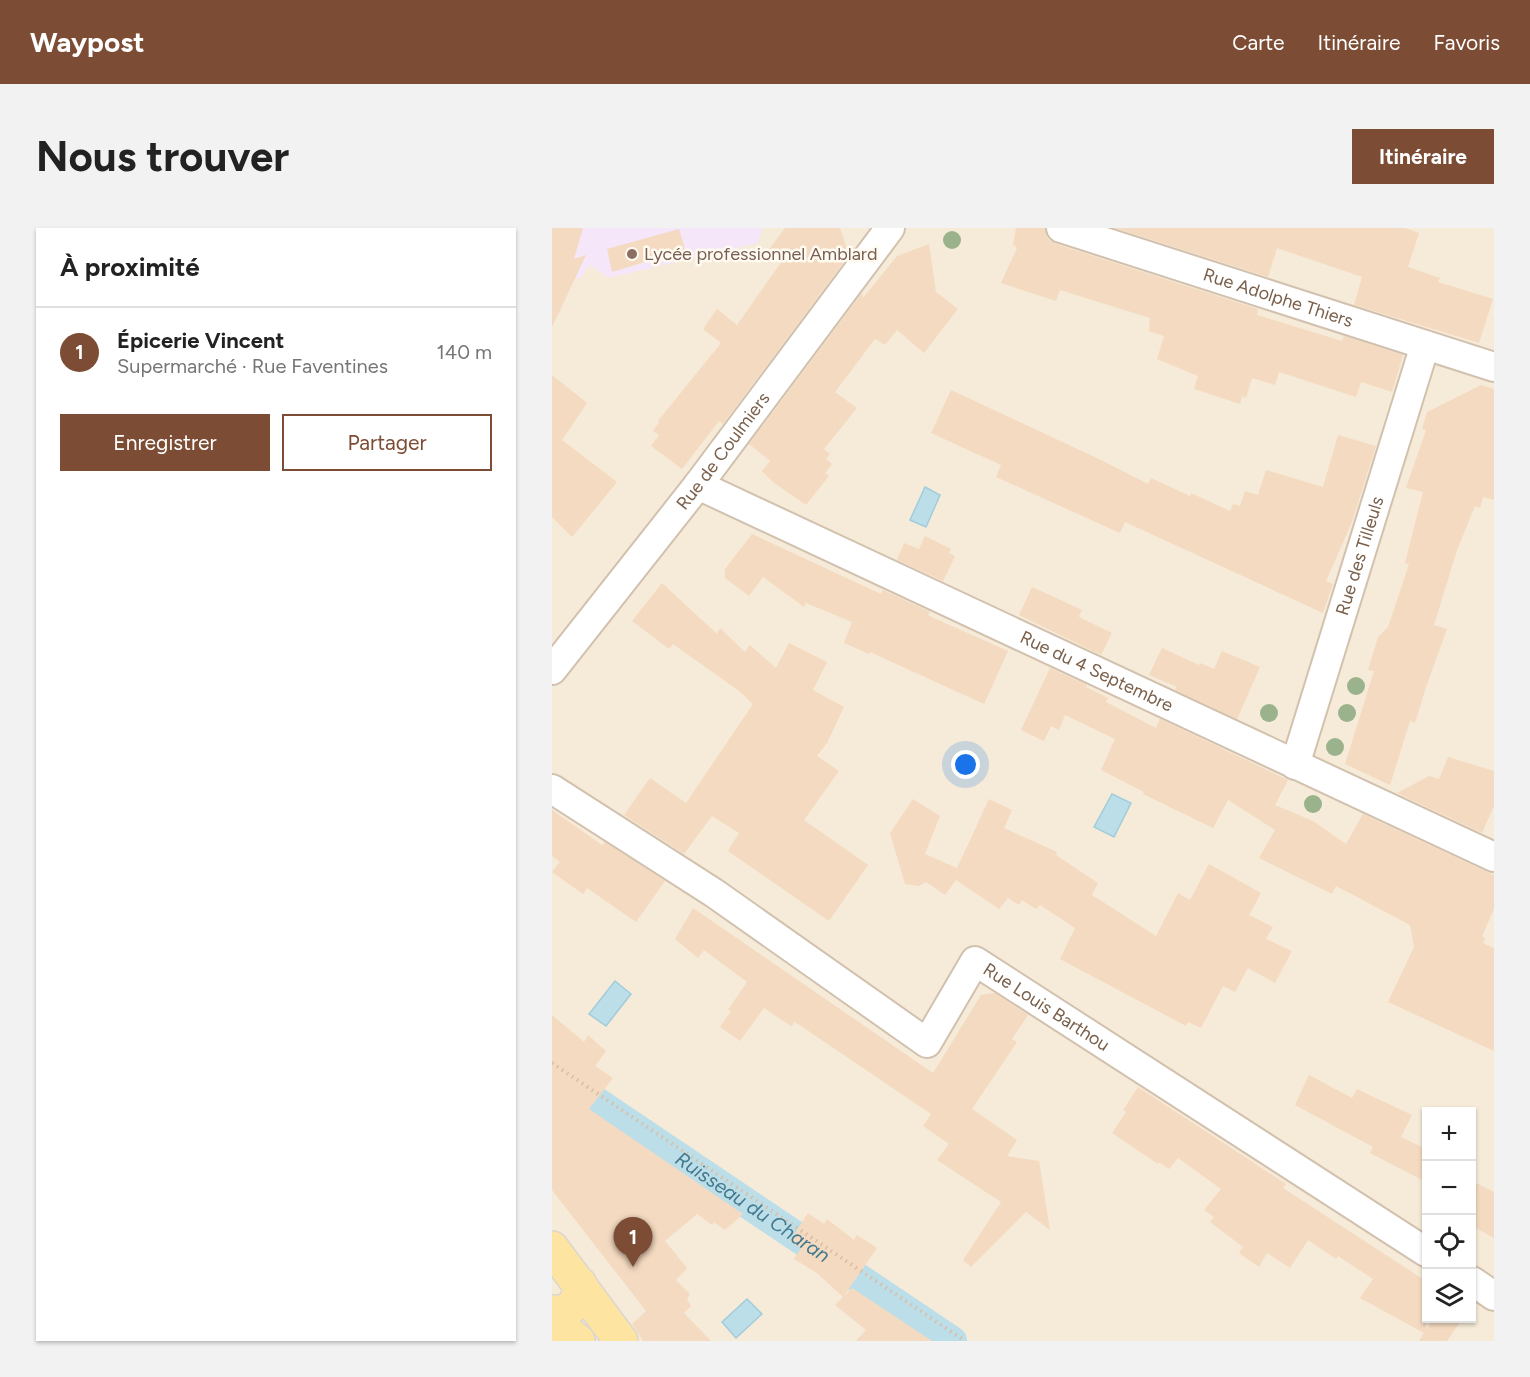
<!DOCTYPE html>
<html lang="fr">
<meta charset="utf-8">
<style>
body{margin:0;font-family:Figtree,sans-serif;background:#f2f2f2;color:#222}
.controls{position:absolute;right:18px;bottom:18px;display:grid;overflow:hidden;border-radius:0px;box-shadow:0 2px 4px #0004}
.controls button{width:54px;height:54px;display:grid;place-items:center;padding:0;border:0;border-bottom:2px solid #e0e0e0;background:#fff;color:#222;font:30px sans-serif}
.you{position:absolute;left:414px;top:537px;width:21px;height:21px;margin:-15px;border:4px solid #fff;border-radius:50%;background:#1a73e8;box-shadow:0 0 0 9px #1a73e833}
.badge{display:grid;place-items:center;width:39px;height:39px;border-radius:50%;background:#7c4c34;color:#fff;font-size:20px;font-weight:700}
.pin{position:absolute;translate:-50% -50px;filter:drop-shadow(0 2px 3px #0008)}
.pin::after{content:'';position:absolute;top:32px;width:21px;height:18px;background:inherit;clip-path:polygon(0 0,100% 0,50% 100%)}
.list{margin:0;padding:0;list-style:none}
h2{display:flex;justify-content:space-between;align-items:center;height:78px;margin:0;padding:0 24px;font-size:26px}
h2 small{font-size:20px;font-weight:400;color:#767676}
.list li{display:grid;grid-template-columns:39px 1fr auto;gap:18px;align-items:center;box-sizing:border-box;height:90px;padding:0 24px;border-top:2px solid #e0e0e0}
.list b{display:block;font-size:22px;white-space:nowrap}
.list p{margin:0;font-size:20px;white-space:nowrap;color:#767676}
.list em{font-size:20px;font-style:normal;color:#767676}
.actions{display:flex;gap:12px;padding:18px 24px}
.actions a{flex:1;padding:14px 0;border:2px solid #7c4c34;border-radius:0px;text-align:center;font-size:21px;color:#7c4c34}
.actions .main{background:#7c4c34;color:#fff}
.icon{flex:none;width:33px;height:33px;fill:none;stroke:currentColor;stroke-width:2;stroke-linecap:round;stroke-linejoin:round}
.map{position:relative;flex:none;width:942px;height:1113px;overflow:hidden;border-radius:0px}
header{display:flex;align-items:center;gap:36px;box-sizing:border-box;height:84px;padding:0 30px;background:#7c4c34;color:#fff}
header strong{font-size:28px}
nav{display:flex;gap:33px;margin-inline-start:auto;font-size:21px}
.intro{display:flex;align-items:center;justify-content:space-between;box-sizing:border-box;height:144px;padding:0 36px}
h1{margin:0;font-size:42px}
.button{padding:15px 27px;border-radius:0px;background:#7c4c34;color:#fff;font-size:21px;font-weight:700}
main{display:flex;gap:36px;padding:0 36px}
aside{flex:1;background:#fff;border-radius:0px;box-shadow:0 2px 4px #0004}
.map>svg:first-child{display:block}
</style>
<header>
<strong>Waypost</strong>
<nav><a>Carte</a><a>Itinéraire</a><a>Favoris</a></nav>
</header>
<div class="intro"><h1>Nous trouver</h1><a class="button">Itinéraire</a></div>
<main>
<aside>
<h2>À proximité<small></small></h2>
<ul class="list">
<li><span class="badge">1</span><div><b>Épicerie Vincent</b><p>Supermarché · Rue Faventines</p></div><em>140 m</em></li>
</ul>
<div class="actions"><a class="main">Enregistrer</a><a>Partager</a></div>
</aside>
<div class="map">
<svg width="942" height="1113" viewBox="0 0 942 1113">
<rect width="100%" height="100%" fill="#fdf8ea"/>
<!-- residential -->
<path fill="#f6ebd8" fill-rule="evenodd" d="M0,0H942V1113H29L0,1089ZM874,884H920V1090H874Z"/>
<!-- education -->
<path fill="#f5e6fa" d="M0,0H211L206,15L56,50L38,37L28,51L17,46Z"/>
<!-- water -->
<g fill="#bcdee9" stroke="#a2ccdb" stroke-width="1.5">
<path d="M373,259L388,267L374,299L358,292Z"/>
<path d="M560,566L579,575L562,609L542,599Z"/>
<path d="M63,753L79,766L54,798L37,786Z"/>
<path d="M195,1071L210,1086L184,1110L170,1094Z"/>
</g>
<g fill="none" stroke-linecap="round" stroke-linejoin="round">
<!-- canal -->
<path stroke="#bcdee9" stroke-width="30" id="s1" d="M0,844L400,1113"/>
</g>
<!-- building -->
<g fill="#f4dac0">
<path d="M0,0H31L22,31L34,27L0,99Z"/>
<path d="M233,0H288L297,27L171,196L167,193L130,241L99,218L107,207L101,203L107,194L106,193L169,115L151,101L165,81L185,97L230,33L216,23Z"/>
<path d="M464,0H493L496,11L504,16L706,81L705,87L790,113L792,108L851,127L840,164L809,154L804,169L727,144L723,157L700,150L694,170L690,168L688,176L642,161L646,148L605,131L612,108L597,103L598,90L508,62L504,73L449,55L465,20L461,17Z"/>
<path d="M563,0H853L867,5L856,39L888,50L886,54L941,71L927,115L802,77L810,49L725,20L716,49Z"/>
<path d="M127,1L133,22L60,44L55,21Z"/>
<path d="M377,16L384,64L406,81L372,125L345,102L333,117L323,111L283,164L305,180L272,221L278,226L274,231L280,236L273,245L277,248L254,277L221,254L210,243L218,233L197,216L310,65L311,70L345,28Z"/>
<path d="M0,147L35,175L10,212L65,254L20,309L0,289Z"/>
<path d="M929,157L942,161V272L931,269L928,280L923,278L905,322L882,397L895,401L874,459L863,495L858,493L838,557L793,536L822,443L816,442L826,409L836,399L857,336L853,335L871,264L854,260L874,202L870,201L875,184Z"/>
<path d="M399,162L551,233L596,256L599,250L638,268L639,265L678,283L681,276L688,278L693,263L706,267L714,242L771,259L786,207L824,218L800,294L774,353L781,356L771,385L573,294L568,305L444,249L449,237L379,205Z"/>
<path d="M200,306L329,366L331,362L378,384L376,387L384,391L456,423L432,476L318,424L317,426L292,415L300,394L254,375L252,379L211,349L197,368L173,350V341Z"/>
<path d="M373,308L399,321L397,325L403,328L391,353L345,332L352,315L367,321Z"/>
<path d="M110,355L165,406L168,400L193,424L198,417L224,440L237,415L275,434L261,462L292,479L275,515L265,528L287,543L252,592L316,637L277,693L176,623L187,605L160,588L132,626L72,587L98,550L134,575L201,476L187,463L121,416L117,421L80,393Z"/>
<path d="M480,359L530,382L527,389L560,405L549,427L467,387Z"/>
<path d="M610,420L647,437L648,435L662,441L670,423L708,439L685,491L623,462L625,459L597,447Z"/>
<path d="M498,440L535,457L534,459L556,470L554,474L604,500L608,491L736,552L723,577L761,593L794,616L811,586L942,647V681L930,708L933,710L931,715L942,720V823L836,774L862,719L858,697L784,658L780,666L707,630L723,602L676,572L661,600L591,566L592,564L549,542L563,511L513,487L507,502L499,498L492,513L469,502Z"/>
<path d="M896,529L942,543V578L930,605L845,565L877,548L887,551Z"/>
<path d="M361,571L388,588L373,626L405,640L437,571L460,582L452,600L505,624L504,627L546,655L540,667L604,708L626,665L638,672L657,636L709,665L697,687L721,699L714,711L740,723L723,755L696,740L683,764L671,758L649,800L636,794L634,798L508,731L523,700L488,677L484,681L470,672L467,677L456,670L447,681L404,652L393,667L374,654L367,658L353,656L338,605Z"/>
<path d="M0,582L50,617L53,614L113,653L84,694L35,660L31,666L0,644L8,634L0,628Z"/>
<path d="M141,680L381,845L429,767L443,765L476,787L460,811L465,814L420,881L465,912L455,928L487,933L498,1002L474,984L419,1039L411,1032L449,974L385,932L397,916L371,898L379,886L243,794L239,798L212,780L188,813L168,799L179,783L176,782L195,754L152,722L146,730L123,711Z"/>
<path d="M0,787L32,814L36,807L54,823L43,838L61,850L37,881L191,986L173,1002L162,994L160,997L145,986L113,1013L135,1040L124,1052L138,1066L135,1071L139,1078L132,1085L159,1113H91L80,1096L94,1083L0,962Z"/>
<path d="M757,847L800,870L805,861L860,887L849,909L874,921V954L818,925L821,919L743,877Z"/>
<path d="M586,859L734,956L731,960L874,1053V1102L882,1090H911L895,1113H867L872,1105L808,1070L821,1051L786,1028L784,1031L756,1012L738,1040L715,1025L707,1039L687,1025L691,1019L658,994L662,989L652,982L669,961L626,930L617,941L607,934L606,936L560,905L574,884L571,882Z"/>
<path d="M920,953L942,964V1010L920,998Z"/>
<path d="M256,985L272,996L275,991L302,1012L305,1007L325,1020L292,1068L300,1060L380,1113H304L314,1102L283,1077L291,1069L265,1045L242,1031L249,1020L238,1013Z"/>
</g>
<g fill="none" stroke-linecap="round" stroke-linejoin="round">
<!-- minor casing -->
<g stroke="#d1c1ae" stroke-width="32">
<g id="minor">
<path id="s2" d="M509,0L942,139"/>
<path id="s3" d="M146,257L942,629"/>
<path id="s4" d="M0,442L146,257L338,0"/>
<path id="s5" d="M743,537L873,117"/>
<path id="s6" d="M0,561L162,665L375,815L423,733L874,1024"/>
<path d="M920,1053L942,1068"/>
</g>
</g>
<!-- major casing -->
<g stroke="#dcd6d0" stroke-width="36">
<g id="major">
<path d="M0,1020L69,1113"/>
<path d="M0,1084C19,1086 27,1074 28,1056"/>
<path d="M0,1092L26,1113"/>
</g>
</g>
<!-- path -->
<path stroke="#dabda2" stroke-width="4" stroke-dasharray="1.5 4.5" stroke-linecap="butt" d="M0,835L413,1113"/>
<!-- minor -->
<use href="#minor" stroke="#fff" stroke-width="28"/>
<!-- major -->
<use href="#major" stroke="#fde4a1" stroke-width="33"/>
</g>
<!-- trees -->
<g fill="#9bb38c">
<circle cx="400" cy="12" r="9"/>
<circle cx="804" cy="458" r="9"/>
<circle cx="717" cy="485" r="9"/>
<circle cx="795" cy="485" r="9"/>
<circle cx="783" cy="519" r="9"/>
<circle cx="761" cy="576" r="9"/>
</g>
<!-- markers -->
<circle fill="#8d6e63" stroke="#fffbf1" stroke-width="2" cx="80" cy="26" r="6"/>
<g text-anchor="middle" stroke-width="5" stroke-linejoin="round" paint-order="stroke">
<!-- education labels -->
<g font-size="18" fill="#785e54" stroke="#fffbf1" text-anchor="start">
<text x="92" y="32">Lycée professionnel Amblard</text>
</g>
<!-- street labels -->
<g font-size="18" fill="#7a604b" stroke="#fffbf1">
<text dy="6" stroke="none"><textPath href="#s2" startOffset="228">Rue Adolphe Thiers</textPath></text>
<text dy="6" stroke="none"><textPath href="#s4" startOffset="278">Rue de Coulmiers</textPath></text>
<text dy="6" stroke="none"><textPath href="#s5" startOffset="219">Rue des Tilleuls</textPath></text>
<text dy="6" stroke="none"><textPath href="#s3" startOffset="440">Rue du 4 Septembre</textPath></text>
<text dy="6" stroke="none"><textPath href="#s6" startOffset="633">Rue Louis Barthou</textPath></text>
</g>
<!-- water labels -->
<g font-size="20" font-style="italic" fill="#437a8e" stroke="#fffbf1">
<text dy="7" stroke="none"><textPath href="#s1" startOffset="242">Ruisseau du Charan</textPath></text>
</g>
</g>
</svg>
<div class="controls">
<button>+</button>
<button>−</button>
<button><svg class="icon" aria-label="locate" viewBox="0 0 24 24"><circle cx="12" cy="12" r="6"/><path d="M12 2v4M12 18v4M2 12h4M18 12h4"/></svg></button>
<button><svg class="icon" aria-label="layers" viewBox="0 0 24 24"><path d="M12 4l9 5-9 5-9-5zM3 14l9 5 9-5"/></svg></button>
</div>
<div class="you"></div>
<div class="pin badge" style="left:81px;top:1039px">1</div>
</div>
</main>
